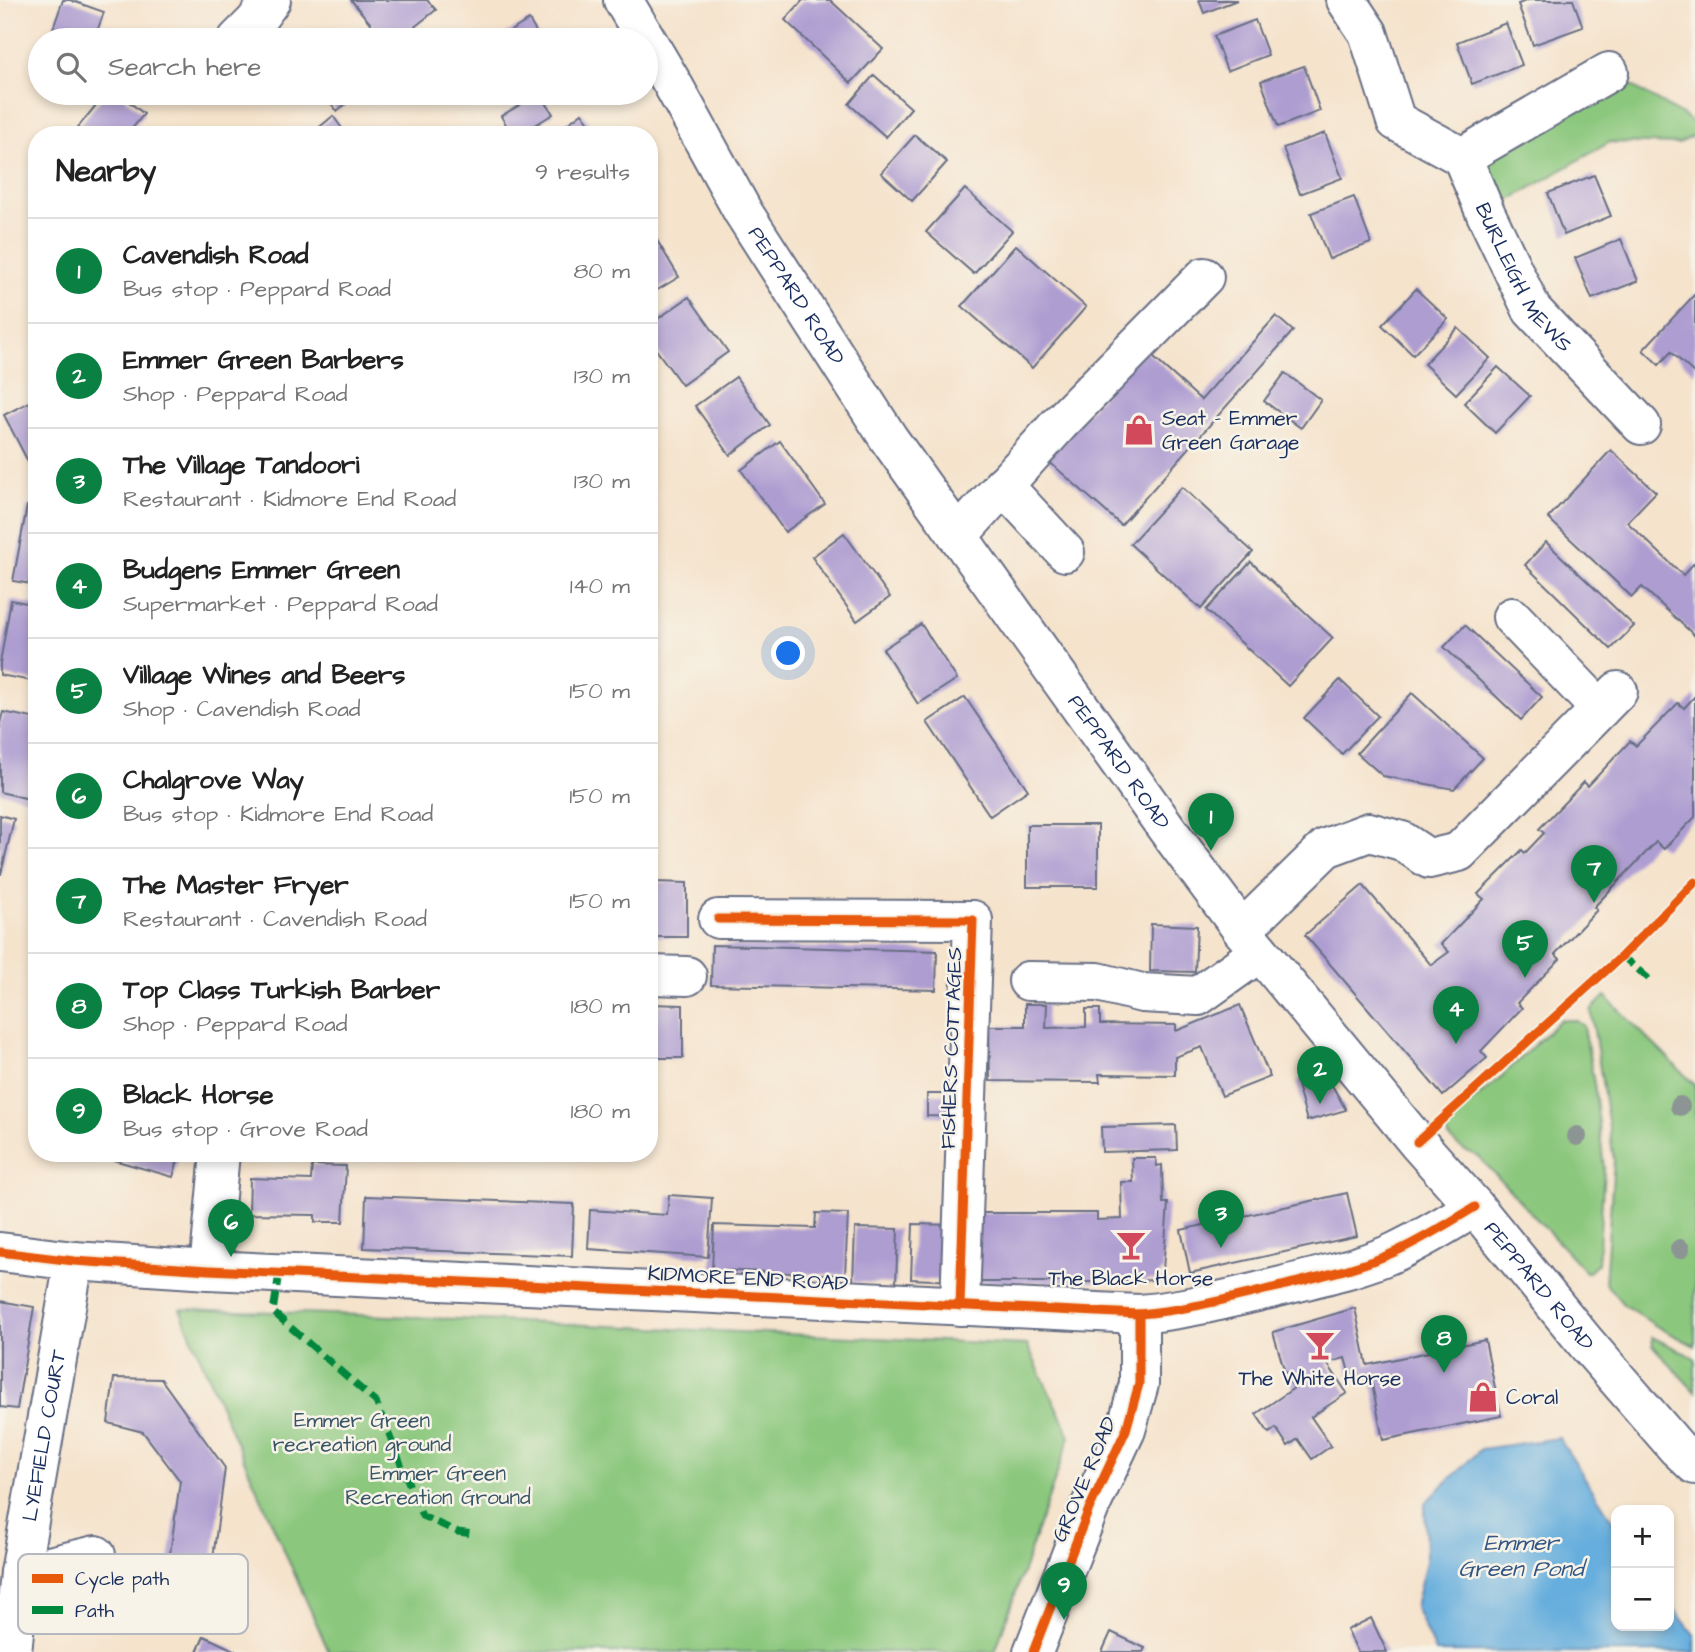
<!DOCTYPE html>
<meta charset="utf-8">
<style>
body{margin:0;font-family:"Architects Daughter",sans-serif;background:#f2f2f2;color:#222}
.controls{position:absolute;right:21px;bottom:21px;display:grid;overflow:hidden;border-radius:14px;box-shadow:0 4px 10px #0003}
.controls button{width:63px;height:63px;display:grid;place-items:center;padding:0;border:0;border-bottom:2px solid #e0e0e0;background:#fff;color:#222;font:35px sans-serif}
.you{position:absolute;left:789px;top:654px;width:24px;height:24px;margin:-18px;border:5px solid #fff;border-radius:50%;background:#1a73e8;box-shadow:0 0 0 10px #1a73e833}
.badge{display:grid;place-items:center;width:46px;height:46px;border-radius:50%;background:#0b8043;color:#fff;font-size:23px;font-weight:700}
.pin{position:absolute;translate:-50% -58px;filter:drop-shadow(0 2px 4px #0008)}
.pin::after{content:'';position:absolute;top:37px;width:24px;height:21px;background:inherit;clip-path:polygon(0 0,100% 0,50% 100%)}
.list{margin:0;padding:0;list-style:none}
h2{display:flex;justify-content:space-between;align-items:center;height:91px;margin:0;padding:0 28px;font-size:30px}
h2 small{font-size:23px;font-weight:400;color:#767676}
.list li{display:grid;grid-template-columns:46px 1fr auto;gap:21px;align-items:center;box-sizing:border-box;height:105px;padding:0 28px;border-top:2px solid #e0e0e0}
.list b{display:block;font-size:26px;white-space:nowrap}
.list p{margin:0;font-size:23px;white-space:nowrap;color:#767676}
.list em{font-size:23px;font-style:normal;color:#767676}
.icon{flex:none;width:38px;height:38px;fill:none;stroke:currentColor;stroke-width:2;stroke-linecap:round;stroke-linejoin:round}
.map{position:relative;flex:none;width:1695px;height:1652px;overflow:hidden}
.search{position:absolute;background:#fff;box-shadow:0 4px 10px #0003;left:28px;top:28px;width:630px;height:77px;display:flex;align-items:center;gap:18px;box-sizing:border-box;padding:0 24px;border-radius:38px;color:#767676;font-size:26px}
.panel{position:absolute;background:#fff;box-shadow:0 4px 10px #0003;left:28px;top:126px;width:630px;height:1036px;border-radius:28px}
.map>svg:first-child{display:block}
</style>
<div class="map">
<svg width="1695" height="1652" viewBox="0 0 1695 1652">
<rect width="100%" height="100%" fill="#f7f3e8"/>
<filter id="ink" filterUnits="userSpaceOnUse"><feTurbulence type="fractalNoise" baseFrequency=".0143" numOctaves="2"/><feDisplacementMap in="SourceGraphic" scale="14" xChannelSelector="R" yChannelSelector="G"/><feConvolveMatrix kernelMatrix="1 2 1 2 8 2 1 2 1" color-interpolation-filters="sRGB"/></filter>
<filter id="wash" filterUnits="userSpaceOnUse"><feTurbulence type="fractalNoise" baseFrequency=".00686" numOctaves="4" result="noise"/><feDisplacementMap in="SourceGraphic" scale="28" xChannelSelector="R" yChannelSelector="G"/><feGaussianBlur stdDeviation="1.57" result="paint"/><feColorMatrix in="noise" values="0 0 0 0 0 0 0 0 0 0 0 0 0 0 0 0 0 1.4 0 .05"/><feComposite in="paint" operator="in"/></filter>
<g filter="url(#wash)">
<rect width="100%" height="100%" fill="#f5e3cc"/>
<!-- green -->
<g fill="#8bc77d" stroke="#537b6e" stroke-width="2">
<path d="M1609,72L1695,123V135L1678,144L1610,142L1486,214L1462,157Z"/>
<path d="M1605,996L1695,1085V1346L1656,1326L1623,1304L1605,1283L1614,1160L1591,1010Z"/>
<path d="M1561,1019L1577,1021L1584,1026L1595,1090L1604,1168L1598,1264L1589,1272H1586L1479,1157C1463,1149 1455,1147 1445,1131L1452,1118L1498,1080Z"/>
<path d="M180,1309L389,1316L1027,1345L1070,1436L995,1652H329L226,1419Z"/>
<path d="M1652,1337L1695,1358V1392L1653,1346Z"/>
</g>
<!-- water -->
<path fill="#66aedd" stroke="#406e9e" stroke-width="2" d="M1559,1438L1616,1526V1626H1669V1602L1695,1636V1652H1435L1415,1607L1426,1561L1425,1503L1481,1449Z"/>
<g id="blocks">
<!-- building -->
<g fill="#ae9dd1">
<path d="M63,0H70L104,12L94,40H49Z"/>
<path d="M351,0H427L436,10L398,40H384Z"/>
<path d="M803,0H830L883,49L851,83L785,20Z"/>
<path d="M1199,0H1237L1204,13Z"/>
<path d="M1528,0H1573L1583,27L1533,45L1518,4Z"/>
<path d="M529,20L541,40H495Z"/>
<path d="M1255,20L1268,55L1227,71L1214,36Z"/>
<path d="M1506,23L1522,65L1472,84L1457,42Z"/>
<path d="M1304,66L1320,111L1278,127L1261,81Z"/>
<path d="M874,75L911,108L886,137L849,104Z"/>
<path d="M106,93H118L144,114L127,135H77L74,132Z"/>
<path d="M323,93H359L337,111Z"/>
<path d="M520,93H540L553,114L519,135H512L501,116L525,102Z"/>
<path d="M582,113L598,135H553Z"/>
<path d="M333,116L347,135H310Z"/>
<path d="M1325,133L1342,178L1300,194L1283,148Z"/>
<path d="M915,135L947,162L912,201L881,173Z"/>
<path d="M1594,175L1611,216L1564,235L1548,193Z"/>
<path d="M965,189L1012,231L974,274L926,232Z"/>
<path d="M1354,197L1371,243L1329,259L1311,213Z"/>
<path d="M649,227L679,277L649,295Z"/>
<path d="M1621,239L1638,281L1592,299L1575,258Z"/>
<path d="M1016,245L1086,307L1032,368L962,306Z"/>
<path d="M1416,289L1448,319L1413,355L1382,325Z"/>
<path d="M1695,294V374L1671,352L1659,365L1643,350Z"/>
<path d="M689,297L728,352L682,385L649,340V325Z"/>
<path d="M1276,316L1293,331L1121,525L1046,459L1144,349L1201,400Z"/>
<path d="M1458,328L1490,358L1456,394L1424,364Z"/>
<path d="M1498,367L1530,396L1495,433L1464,403Z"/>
<path d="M1285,373L1321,400L1301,428L1264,401Z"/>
<path d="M736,377L770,425L730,455L695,406Z"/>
<path d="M37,398V479L4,415Z"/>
<path d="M780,441L825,504L785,532L741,470Z"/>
<path d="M1611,450L1656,492L1627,522L1683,575L1695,562V636L1642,587L1632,597L1548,518Z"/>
<path d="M1182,487L1253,552L1201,609L1130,544Z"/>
<path d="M27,506L37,508V585L13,581Z"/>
<path d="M844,533L890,597L857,621L812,557Z"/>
<path d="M1546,542L1634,626L1611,649L1525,565Z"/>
<path d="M1251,562L1333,638L1288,686L1206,610Z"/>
<path d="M11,600L37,605V682L0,675V663Z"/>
<path d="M921,624L957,679L918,704L883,649Z"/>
<path d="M1465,625L1542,697L1521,720L1444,647Z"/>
<path d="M1340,680L1378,716L1342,754L1304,718Z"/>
<path d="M1412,693L1483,758L1454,789L1383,776L1357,753Z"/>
<path d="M1695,696V817L1664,849L1656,842L1594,907L1597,910L1555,954L1560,959L1517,1003L1522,1008L1481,1051L1487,1058L1443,1096L1305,935L1363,885L1431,965L1449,952L1441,944L1484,899L1478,894L1522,850L1525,853L1544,833L1539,829L1584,782L1588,786L1630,741L1636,746L1678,703L1684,708Z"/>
<path d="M965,697L1028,790L990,816L927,722Z"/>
<path d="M3,712L37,719V765L29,799L0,792V723Z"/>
<path d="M0,815L14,819L1,874H0Z"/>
<rect x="1027" y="825" width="71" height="62"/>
<path d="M655,882L687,883V937H655Z"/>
<path d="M1151,924L1197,926L1195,972L1150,971Z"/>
<path d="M712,945L937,951L936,990L711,985Z"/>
<path d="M649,1004L683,1005V1058H649Z"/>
<path d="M1025,1004H1047L1046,1028L1086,1027V1009H1100V1024L1176,1025V1031L1240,1005L1270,1077L1222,1096L1202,1047L1175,1057V1075L1099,1074L1100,1082L990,1081L989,1026H1025Z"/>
<path d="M1325,1073L1346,1110L1307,1121L1296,1081Z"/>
<path d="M927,1094H961L960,1117L927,1116Z"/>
<path d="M1176,1125L1177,1150L1102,1152L1101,1127Z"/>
<path d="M89,1153H180L173,1177Z"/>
<path d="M1132,1158H1156L1157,1166L1162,1165L1163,1203H1168L1163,1270L1156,1280L1097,1282H972L973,1213H1097V1220L1122,1219L1121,1182H1133Z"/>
<path d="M312,1165L346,1166L343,1222H315V1215L249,1214L250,1178L311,1180Z"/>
<path d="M1347,1193L1357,1236L1190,1273L1181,1230Z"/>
<path d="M669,1195L712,1198L708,1257L588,1249L590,1210L667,1215Z"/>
<path d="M366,1196L574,1204L572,1256L364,1248Z"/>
<path d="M816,1213L848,1214L845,1275L712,1270L714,1225L815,1228Z"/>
<path d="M913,1224L956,1225L955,1281L911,1279Z"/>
<path d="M855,1228L898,1229L896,1284L853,1282Z"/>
<path d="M0,1301L34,1307L17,1409L0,1407Z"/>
<path d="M1355,1308L1367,1365L1485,1340L1501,1416L1383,1440L1370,1374L1351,1379L1345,1358L1327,1363L1347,1393L1311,1417L1331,1446L1312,1459L1298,1439L1288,1446L1276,1428L1269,1433L1256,1414L1294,1388L1286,1376L1273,1332Z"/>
<path d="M114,1378L161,1379L225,1468L204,1626L161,1620L180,1481L143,1432L108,1423Z"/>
<path d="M1371,1618L1387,1652H1358L1347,1630Z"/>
<path d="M1111,1632L1145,1648L1143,1652H1102Z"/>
<path d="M204,1636L238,1652H197Z"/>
</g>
</g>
</g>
<g filter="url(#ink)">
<use href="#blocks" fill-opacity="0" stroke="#676e84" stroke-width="2"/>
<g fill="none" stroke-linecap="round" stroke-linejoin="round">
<!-- minor casing -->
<g stroke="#676e84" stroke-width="42">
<g id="minor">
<path d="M1346,0L1368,33L1396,121L1462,157L1609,72"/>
<path d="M237,40L255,22L271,0"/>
<path id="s1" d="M1462,157L1486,214L1532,310L1641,425"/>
<path d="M1003,485L1065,552"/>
<path d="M958,536L1059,424L1204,277"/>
<path d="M1512,617L1600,709"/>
<path d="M718,919L973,920L960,1306"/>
<path d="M1242,930L1326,848L1369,832L1402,841L1429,859L1459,852L1618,691"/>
<path d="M649,975L687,976"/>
<path d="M1028,981L1098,982L1142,993L1198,996L1260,952"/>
<path d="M0,1252L74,1261L209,1270L1139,1314C1188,1310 1235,1297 1282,1286C1320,1276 1360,1268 1395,1252C1423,1239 1449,1223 1475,1207"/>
<path d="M209,1270L220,1153"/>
<path d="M20,1573L96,1555"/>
<path id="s2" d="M12,1652L20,1573L74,1261"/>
<path d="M1033,1652L1089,1509L1126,1430L1139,1384V1314"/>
</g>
</g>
<!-- major casing -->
<g stroke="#676e84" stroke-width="42">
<g id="major">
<path id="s3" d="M623,0L672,83L743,212L889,439L1167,829L1242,930L1417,1142L1475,1207L1586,1343L1677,1448L1695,1465"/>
</g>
</g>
<!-- minor -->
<use href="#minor" stroke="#fff" stroke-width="38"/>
<!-- major -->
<use href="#major" stroke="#fff" stroke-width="38"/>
<!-- quiet -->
<g stroke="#00873e" stroke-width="7" stroke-dasharray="14 7" stroke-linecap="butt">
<path d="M1622,956L1649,979"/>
<path d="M279,1273L273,1312L376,1402L422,1516L458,1532L473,1534"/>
</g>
<!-- cycleway casing -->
<g stroke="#f7f3e8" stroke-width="13">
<g id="cycleway">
<path d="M718,919L973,920L960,1306"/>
<path d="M1417,1142L1622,956L1695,882"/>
<path d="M0,1252L74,1261L209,1270L1139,1314C1188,1310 1235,1297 1282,1286C1320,1276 1360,1268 1395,1252C1423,1239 1449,1223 1475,1207"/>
<path d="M1033,1652L1089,1509L1126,1430L1139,1384V1314"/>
</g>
</g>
<!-- cycleway -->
<use href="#cycleway" stroke="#e8590c" stroke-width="9"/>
</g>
<!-- trees -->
<g fill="#8c9594">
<circle cx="1680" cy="1106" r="10"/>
<circle cx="1577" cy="1136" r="10"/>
<circle cx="1680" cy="1249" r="10"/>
</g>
</g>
<!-- icons -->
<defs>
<g id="shop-bare" transform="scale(2.415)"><path d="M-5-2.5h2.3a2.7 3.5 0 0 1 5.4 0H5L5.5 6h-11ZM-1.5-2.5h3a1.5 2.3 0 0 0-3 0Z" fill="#d1495b" stroke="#f7f3e8" stroke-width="2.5" paint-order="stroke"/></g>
<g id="bar-bare" transform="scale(2.415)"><path d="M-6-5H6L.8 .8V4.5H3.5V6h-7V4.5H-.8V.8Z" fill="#d1495b" stroke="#f7f3e8" stroke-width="2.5" paint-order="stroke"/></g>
</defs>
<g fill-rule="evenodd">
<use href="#shop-bare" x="1139" y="430"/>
<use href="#bar-bare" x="1131" y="1245"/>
<use href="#bar-bare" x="1320" y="1345"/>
<use href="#shop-bare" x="1483" y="1397"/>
</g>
<g text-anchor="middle" stroke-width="5" stroke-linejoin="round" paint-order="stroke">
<!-- street labels -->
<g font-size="21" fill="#1b2f5e" stroke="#f7f3e8">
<text dy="7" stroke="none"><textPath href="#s1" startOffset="136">BURLEIGH MEWS</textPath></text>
<text dy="7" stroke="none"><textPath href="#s3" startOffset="343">PEPPARD ROAD</textPath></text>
<text dy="7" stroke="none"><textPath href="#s3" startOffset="910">PEPPARD ROAD</textPath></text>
<text transform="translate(951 1048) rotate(-88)" y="7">FISHERS COTTAGES</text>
<text transform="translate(748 1278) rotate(3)" y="7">KIDMORE END ROAD</text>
<text dy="7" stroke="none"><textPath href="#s3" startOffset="1582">PEPPARD ROAD</textPath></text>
<text dy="7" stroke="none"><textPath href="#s2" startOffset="219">LYEFIELD COURT</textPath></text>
<text transform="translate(1084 1479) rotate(-67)" y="7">GROVE ROAD</text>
</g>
<!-- poi labels -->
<g font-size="21" fill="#1b2f5e" stroke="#f7f3e8" text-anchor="start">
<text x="1162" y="425">Seat - Emmer<tspan x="1162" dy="24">Green Garage</tspan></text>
<text x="1131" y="1285" text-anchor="middle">The Black Horse</text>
<text x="1320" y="1385" text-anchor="middle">The White Horse</text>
<text x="1506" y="1404">Coral</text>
</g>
<!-- park labels -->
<g font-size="21" fill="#375566" stroke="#f7f3e8">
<text x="362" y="1427">Emmer Green<tspan x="362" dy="24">recreation ground</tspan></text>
<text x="438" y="1480">Emmer Green<tspan x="438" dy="24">Recreation Ground</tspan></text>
</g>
<!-- water labels -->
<g font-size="23" font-style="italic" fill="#325584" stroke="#f7f3e8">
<text x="1521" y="1550">Emmer<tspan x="1521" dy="26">Green Pond</tspan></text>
</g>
</g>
<!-- legend -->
<rect x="18" y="1554" width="230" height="80" rx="10" fill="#f7f3e8" stroke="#b5b8bf" stroke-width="2"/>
<rect x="32" y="1574" width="31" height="9" fill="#e8590c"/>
<rect x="32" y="1606" width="31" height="8" fill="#00873e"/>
<g font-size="19" fill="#1b2f5e">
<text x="75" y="1585">Cycle path</text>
<text x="75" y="1617">Path</text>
</g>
</svg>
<div class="controls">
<button>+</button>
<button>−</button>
</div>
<div class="you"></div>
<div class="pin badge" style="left:1211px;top:851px">1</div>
<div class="pin badge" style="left:1320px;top:1104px">2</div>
<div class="pin badge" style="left:1221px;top:1248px">3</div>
<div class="pin badge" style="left:1456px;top:1044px">4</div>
<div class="pin badge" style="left:1525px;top:978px">5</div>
<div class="pin badge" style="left:231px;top:1257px">6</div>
<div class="pin badge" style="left:1594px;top:903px">7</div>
<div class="pin badge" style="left:1444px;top:1373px">8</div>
<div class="pin badge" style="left:1064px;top:1620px">9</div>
<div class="search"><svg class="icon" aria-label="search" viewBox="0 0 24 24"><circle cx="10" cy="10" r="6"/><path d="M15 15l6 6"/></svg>Search here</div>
<section class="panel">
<h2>Nearby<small>9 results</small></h2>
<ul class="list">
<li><span class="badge">1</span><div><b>Cavendish Road</b><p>Bus stop · Peppard Road</p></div><em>80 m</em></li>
<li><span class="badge">2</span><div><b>Emmer Green Barbers</b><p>Shop · Peppard Road</p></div><em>130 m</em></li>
<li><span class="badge">3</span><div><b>The Village Tandoori</b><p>Restaurant · Kidmore End Road</p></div><em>130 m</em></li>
<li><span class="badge">4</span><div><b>Budgens Emmer Green</b><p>Supermarket · Peppard Road</p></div><em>140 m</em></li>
<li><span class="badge">5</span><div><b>Village Wines and Beers</b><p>Shop · Cavendish Road</p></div><em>150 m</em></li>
<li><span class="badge">6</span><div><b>Chalgrove Way</b><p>Bus stop · Kidmore End Road</p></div><em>150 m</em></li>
<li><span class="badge">7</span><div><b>The Master Fryer</b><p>Restaurant · Cavendish Road</p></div><em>150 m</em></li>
<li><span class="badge">8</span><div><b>Top Class Turkish Barber</b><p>Shop · Peppard Road</p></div><em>180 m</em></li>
<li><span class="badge">9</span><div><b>Black Horse</b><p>Bus stop · Grove Road</p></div><em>180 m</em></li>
</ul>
</section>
</div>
